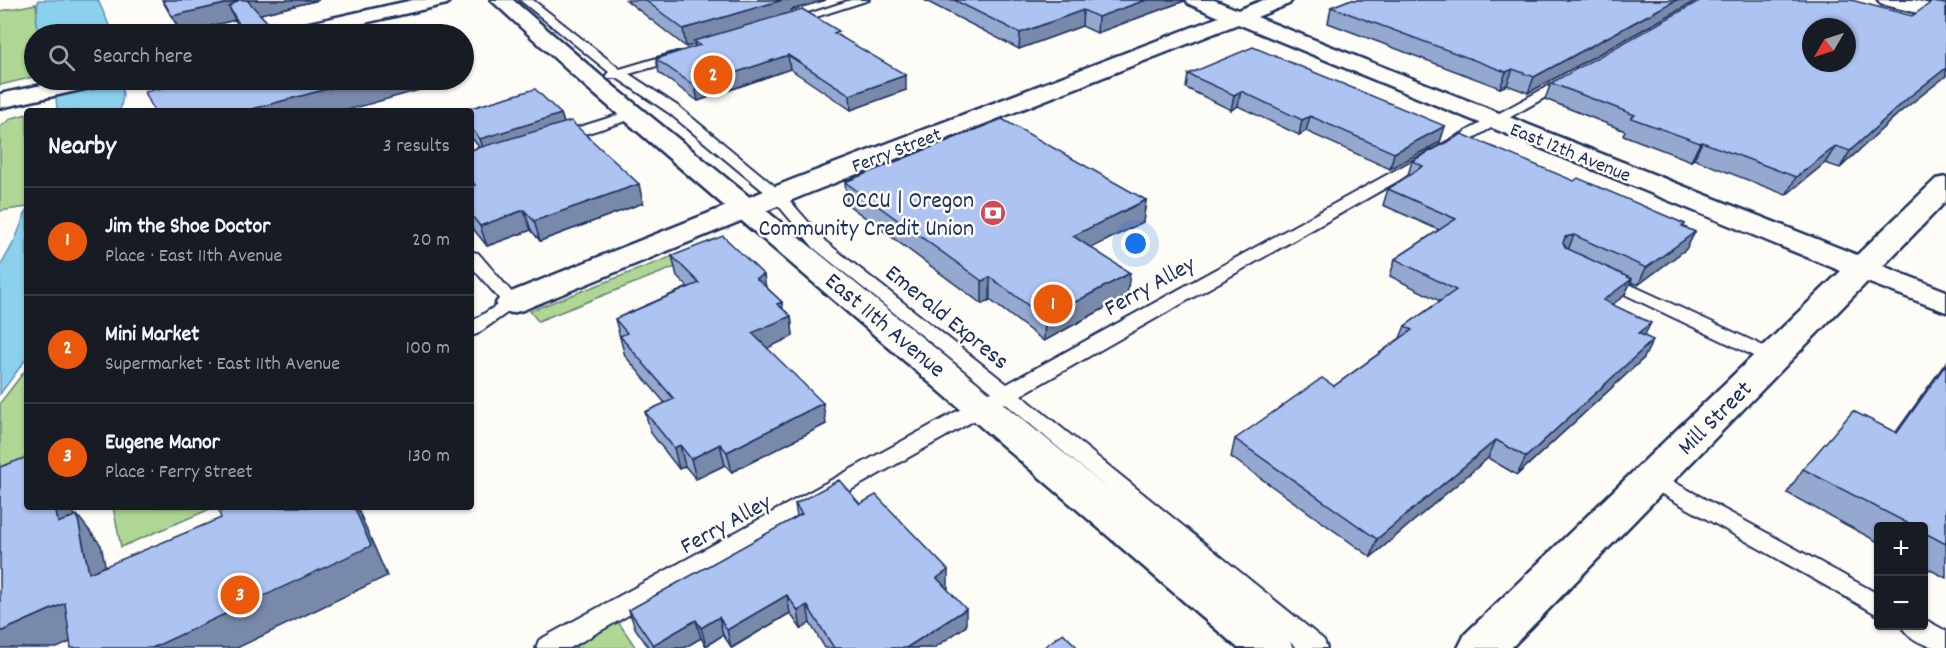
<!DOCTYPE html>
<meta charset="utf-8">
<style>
body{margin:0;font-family:Dekko,sans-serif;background:#20242c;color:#f1f3f6}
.controls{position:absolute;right:18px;bottom:18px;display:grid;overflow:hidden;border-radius:6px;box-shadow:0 2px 4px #0004}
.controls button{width:54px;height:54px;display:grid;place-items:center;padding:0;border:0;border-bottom:2px solid #363941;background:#171b24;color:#f1f3f6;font:30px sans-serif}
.compass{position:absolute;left:1802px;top:18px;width:54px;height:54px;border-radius:50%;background:#171b24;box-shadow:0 2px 4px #0004;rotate:231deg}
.you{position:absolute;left:1136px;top:244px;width:21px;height:21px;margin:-15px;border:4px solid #fff;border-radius:50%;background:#1a73e8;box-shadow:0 0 0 9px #1a73e833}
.badge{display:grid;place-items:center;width:39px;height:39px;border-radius:50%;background:#ea580c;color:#fff;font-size:20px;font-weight:700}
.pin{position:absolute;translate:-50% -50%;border:3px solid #fff;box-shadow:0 2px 6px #0006}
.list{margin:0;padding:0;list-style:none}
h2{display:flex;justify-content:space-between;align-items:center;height:78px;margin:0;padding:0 24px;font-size:26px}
h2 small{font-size:20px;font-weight:400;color:#9ea1a6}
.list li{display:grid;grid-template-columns:39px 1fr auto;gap:18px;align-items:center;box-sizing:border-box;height:108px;padding:0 24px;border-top:2px solid #363941}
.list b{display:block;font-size:22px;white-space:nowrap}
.list p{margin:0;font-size:20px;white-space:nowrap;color:#9ea1a6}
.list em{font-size:20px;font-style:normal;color:#9ea1a6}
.icon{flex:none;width:33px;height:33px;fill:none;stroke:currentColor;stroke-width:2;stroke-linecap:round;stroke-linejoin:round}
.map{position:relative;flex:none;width:1946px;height:648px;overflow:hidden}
.search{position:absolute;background:#171b24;box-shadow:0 2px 4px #0004;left:24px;top:24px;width:450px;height:66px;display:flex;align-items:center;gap:15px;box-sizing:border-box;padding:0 21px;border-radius:33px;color:#9ea1a6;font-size:22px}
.panel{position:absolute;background:#171b24;box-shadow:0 2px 4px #0004;left:24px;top:108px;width:450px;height:402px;border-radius:6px}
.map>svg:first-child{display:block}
</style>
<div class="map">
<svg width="1946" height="648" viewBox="0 0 1946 648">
<rect width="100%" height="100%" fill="#fdfcf7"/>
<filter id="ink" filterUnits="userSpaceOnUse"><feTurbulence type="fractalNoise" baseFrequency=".0167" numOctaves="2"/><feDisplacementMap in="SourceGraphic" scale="12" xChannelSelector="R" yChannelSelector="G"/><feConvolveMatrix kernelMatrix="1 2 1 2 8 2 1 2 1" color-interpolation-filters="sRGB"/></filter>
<g filter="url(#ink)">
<!-- green -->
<g fill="#afd693" stroke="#658278" stroke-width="1.5">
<path d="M36,4L39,34H34V77L0,85V11Z"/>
<path d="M27,114V207L0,211V127L12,118Z"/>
<path d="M707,243L716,251L538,321L530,311Z"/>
<path d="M27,368V495L0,506V403Z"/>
<path d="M113,507H215L121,547Z"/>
<path d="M617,620L636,648H568Z"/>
</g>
<!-- water -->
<g fill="#8bd0ec" stroke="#5e90b3" stroke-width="1.5">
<path d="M38,0H98L113,34H39L36,24Z"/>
<path d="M55,80H121L123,96L120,111H57Z"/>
<path d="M27,209V358L0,394V267L15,240Z"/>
</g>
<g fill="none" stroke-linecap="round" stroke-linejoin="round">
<!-- service casing -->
<g stroke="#1b2f5e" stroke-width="4">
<g id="service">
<path d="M520,0H533L620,69L677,52H685V58L629,74L679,107L783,193L826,242L1007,384L1563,78L1568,77L1574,81L1021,395L1324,640L1327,648H1297L1005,403L570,648H536L539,640L992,392L814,248L773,199L669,113L617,78H607L606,75L609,72Z"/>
<path d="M851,0H869L794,24L784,22Z"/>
<path d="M634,110L641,114L639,117L559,142L552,138L554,135Z"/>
<path d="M472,252L478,253L521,303L477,334L471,336V322L502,302L471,266Z"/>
<path d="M1607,274L1781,354L1783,358L1781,362H1767L1601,283L1598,279L1601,275Z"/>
<path d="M1652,470L1878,594V615L1644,484L1641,478L1644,472Z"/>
<path d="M1924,619L1946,631V648C1931,648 1908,641 1902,626H1924Z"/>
</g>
</g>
<!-- minor casing -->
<g stroke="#1b2f5e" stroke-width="5">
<path id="minor" d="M1186,0H1214L1238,10L1263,0H1292L1289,4L1257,17L1857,255L1936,179L1946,177V201L1883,266L1946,291V312L1867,282L1511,648H1458L1465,634L1841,271L1238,24L814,191L523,310L512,313L501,310L496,303L501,296L794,179L1219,17L1189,4Z"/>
</g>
<!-- secondary casing -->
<g stroke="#1b2f5e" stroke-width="5">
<g id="secondary">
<path d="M491,0H513L601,76L1286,634L1293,648H1238L585,86Z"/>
<path d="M1878,0H1914L1946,8V20L1881,4Z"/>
</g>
</g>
<!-- primary casing -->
<g stroke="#1b2f5e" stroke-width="5">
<g id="primary">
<path d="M413,0H450L447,4L317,34H280L283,29Z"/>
<path d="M65,80H107L103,85L0,108V94Z"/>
</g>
</g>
<!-- service -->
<use href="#service" fill="#fdfcf7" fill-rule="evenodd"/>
<!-- minor -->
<use href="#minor" fill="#fdfcf7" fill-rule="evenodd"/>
<!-- secondary -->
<use href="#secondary" fill="#fdfcf7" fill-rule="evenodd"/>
<!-- primary -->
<use href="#primary" fill="#fdfcf7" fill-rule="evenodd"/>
</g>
<!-- wall -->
<g fill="#95a9d0" stroke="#1b2f5e" stroke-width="1.5">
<path d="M162,0H319L260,14L278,34H242L235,20L181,33Z"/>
<path d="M626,0H826L791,10V12L840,36L906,90L851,110L790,69L698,101L659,73L656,59L695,47V44L686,47Z"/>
<path d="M924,0H1185L1184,1L1097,33L1082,26L1019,49Z"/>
<path d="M1349,0H1697L1528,93L1507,85L1500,88L1328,23L1331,7Z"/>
<path d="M1944,0H1946V76L1899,113L1840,168L1825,163L1786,195L1694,159L1691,161L1623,135L1625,131L1545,99L1551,83L1912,16L1942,4Z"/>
<path d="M1188,74L1445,126L1440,142L1390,169L1306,131L1299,135L1238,106L1231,110L1186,88Z"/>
<path d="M471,111L561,114L564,123L643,203L540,241L531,230L487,246L471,226V150L479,147L471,137Z"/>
<path d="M1412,161L1574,181L1685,224L1683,227L1695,232L1686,249L1638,285L1631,282L1624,296L1612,304L1644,336V358L1517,475L1488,458L1371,557L1231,457L1235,439L1334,386L1400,338L1405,326L1440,301L1390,276L1395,259L1439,230L1383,205L1388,189L1408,175Z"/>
<path d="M845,182L1146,200L1143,222L1091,248L1127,296L1044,341L990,300L982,304L847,204Z"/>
<path d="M672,256L766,287L782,302L783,309L791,316L793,336L767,348L826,424L732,472L725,465L696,479L685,466L679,469L651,433L645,412L665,403L625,356L615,319L688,287L677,276Z"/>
<path d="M1946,362V578L1923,566V526H1878V542L1787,493L1803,469L1896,432Z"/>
<path d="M795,504H860L948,588L947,589L966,626L934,648H825L810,623L801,629L790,613L732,648L723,635L706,646L701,638L684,648H649L635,628L629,610L797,517Z"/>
</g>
<!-- shaded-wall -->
<g fill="#7989a9" stroke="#1b2f5e" stroke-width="1.5">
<path d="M243,0H319L236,20L229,7L235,20L181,33L172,16Z"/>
<path d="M782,0H826L791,10V16L694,41L695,44L686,47L683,29Z"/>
<path d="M1146,0H1185L1184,1L1097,33L1098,17Z"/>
<path d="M1676,0H1697L1528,93L1534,77Z"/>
<path d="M1083,10L1082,26L1019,49L1020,33Z"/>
<path d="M788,55L790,69L698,101L695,86Z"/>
<path d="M1946,68V76L1899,113L1840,168L1850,151L1909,97Z"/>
<path d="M1513,69L1507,85L1500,88L1506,72Z"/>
<path d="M906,75V90L851,110L850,95Z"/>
<path d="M361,80H439L441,84L344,111H244Z"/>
<path d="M1241,91L1238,106L1231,110L1234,95Z"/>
<path d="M561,114L566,129L485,154L480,139Z"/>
<path d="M1310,116L1306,131L1299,135L1302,120Z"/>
<path d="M1445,126L1440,142L1390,169L1394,153Z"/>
<path d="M1702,142L1694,159L1691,161L1700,143Z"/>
<path d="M1836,146L1825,163L1786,195L1796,177Z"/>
<path d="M639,184L643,203L540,241L534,221Z"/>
<path d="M1146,200L1143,222L1071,258L1073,236Z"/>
<path d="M524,210L531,230L487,246L480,226Z"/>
<path d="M1695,232L1686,249L1638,285L1646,268Z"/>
<path d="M1574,235L1567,252L1558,254L1565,237Z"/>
<path d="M1130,273L1127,296L1044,341L1045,318Z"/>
<path d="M764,275L767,294L756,278Z"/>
<path d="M990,277V300L982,304V281Z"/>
<path d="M1632,279L1624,296L1595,317L1603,300Z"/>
<path d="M782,302L784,319L791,316L793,336L755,354L752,333L777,304Z"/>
<path d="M1651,323L1642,340L1638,333Z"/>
<path d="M1653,340L1644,358L1517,475L1526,457Z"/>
<path d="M823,403L826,424L732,472L727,452Z"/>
<path d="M1496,440L1488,458L1371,557L1377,539Z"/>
<path d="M720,444L725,465L696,479L691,459Z"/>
<path d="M680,445L685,466L679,469L674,448Z"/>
<path d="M55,507H73L82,553L58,523Z"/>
<path d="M354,507H357L387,576L237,648H152Z"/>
<path d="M77,515L101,545L113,603L89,573Z"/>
<path d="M948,570V588L937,596V578Z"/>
<path d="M787,595L790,613L731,648L727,630Z"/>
<path d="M65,603L90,633L57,648H0V632Z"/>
<path d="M807,605L810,623L801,629L798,611Z"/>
<path d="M966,609V626L934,648H906Z"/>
<path d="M719,617L723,635L706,646L701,628Z"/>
<path d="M696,620L701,638L684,648H654L653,645Z"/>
</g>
<!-- building -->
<g fill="#adc4f2" stroke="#1b2f5e" stroke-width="1.5" fill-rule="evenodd">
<path d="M163,0H239L237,1L172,16Z"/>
<path d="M239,0H247L278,34H245L229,7Z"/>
<path d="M645,0H782L683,29Z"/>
<path d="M954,0H1146L1098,17L1083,10L1020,33Z"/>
<path d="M1349,0H1676L1534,77L1513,69L1506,72L1331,7Z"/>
<path d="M1701,0H1851L1912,16L1932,2L1946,4V68L1909,97L1850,151L1836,146L1796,177L1702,142L1700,143L1631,118L1635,115L1551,83ZM1811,27H1847V63H1811Z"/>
<path d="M802,9L839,31L834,33L906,75L850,95L788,55L695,86L656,59L700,45L694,41Z"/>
<path d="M399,28L406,34H372Z"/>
<path d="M1253,47L1445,126L1394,153L1310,116L1302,120L1241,91L1234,95L1188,74Z"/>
<path d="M194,80H361L244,111H154L145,92Z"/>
<path d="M535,89L561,114L480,139L471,128V111H461Z"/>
<path d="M1002,119L1146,200L1073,236L1130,273L1045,318L990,277L982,281L845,182Z"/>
<path d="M571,121L639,184L534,221L524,210L480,226L471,215V186L475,185L471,180V150Z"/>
<path d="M1462,134L1574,181L1578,178L1685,224L1682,226L1695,232L1646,268L1574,235L1565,237L1563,243L1566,248L1632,279L1603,300L1651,323L1638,333L1653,340L1526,457L1496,440L1377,539L1235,439L1322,378L1334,386L1412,330L1405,326L1456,290L1395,259L1456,219L1388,189L1423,166L1412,161Z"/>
<path d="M723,236L764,275L756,278L782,302L777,304L791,316L752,333L823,403L727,452L720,444L691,459L680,445L674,448L645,412L674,399L620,336L627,333L615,319L699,283L672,256Z"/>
<path d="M1946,364V544L1923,532V526H1913L1803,469L1853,411L1897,433Z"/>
<path d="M27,457V507H55L58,523L77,515L89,573L221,518L219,512L230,507H354L371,546L152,648H71L65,603L0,632V467Z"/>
<path d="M839,480L860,504L876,495L948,570L937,578L966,609L906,648H834L807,605L798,611L787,595L727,630L719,617L701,628L696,620L653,645L629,610L802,514L795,504Z"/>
<path d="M1063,633L1078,648H1043Z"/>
</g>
</g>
<!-- icons -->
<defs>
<g id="bank-disc" transform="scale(1.35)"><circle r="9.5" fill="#d1495b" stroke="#fdfcf7"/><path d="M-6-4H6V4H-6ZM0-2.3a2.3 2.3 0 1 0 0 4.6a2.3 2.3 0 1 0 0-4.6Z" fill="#fff"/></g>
</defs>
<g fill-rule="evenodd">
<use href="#bank-disc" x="993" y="213"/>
</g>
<g text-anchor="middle" stroke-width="5" stroke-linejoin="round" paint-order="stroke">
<!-- far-street labels -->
<g font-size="20" fill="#1b2f5e" stroke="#fdfcf7">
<text transform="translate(896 149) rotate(-21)" y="7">Ferry Street</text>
<text transform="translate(1571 151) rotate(22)" y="7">East 12th Avenue</text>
</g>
<!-- poi labels -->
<g font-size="24" fill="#1b2f5e" stroke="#fdfcf7" text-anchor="end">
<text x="974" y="207">OCCU | Oregon<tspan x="974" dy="28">Community Credit Union</tspan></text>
</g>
<!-- street labels -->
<g font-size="24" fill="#1b2f5e" stroke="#fdfcf7">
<text transform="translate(1149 285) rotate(-29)" y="8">Ferry Alley</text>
<text transform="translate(948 316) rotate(39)" y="8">Emerald Express</text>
<text transform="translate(886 324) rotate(40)" y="8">East 11th Avenue</text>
<text transform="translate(1714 417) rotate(-45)" y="8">Mill Street</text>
<text transform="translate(725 523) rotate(-29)" y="8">Ferry Alley</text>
</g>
</g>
</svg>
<div class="controls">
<button>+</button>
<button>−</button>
</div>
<svg class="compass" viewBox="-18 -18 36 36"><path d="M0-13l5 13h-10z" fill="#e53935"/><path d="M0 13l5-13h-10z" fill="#9ea1a6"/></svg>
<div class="you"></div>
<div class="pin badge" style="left:1053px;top:304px">1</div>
<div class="pin badge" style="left:713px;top:75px">2</div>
<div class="pin badge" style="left:240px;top:595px">3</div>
<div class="search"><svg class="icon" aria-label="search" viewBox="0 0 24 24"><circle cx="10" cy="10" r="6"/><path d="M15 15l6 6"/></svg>Search here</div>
<section class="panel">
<h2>Nearby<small>3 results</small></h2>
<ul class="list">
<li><span class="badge">1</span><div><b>Jim the Shoe Doctor</b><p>Place · East 11th Avenue</p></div><em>20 m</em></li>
<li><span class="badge">2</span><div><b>Mini Market</b><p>Supermarket · East 11th Avenue</p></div><em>100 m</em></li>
<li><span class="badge">3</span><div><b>Eugene Manor</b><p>Place · Ferry Street</p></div><em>130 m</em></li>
</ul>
</section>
</div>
